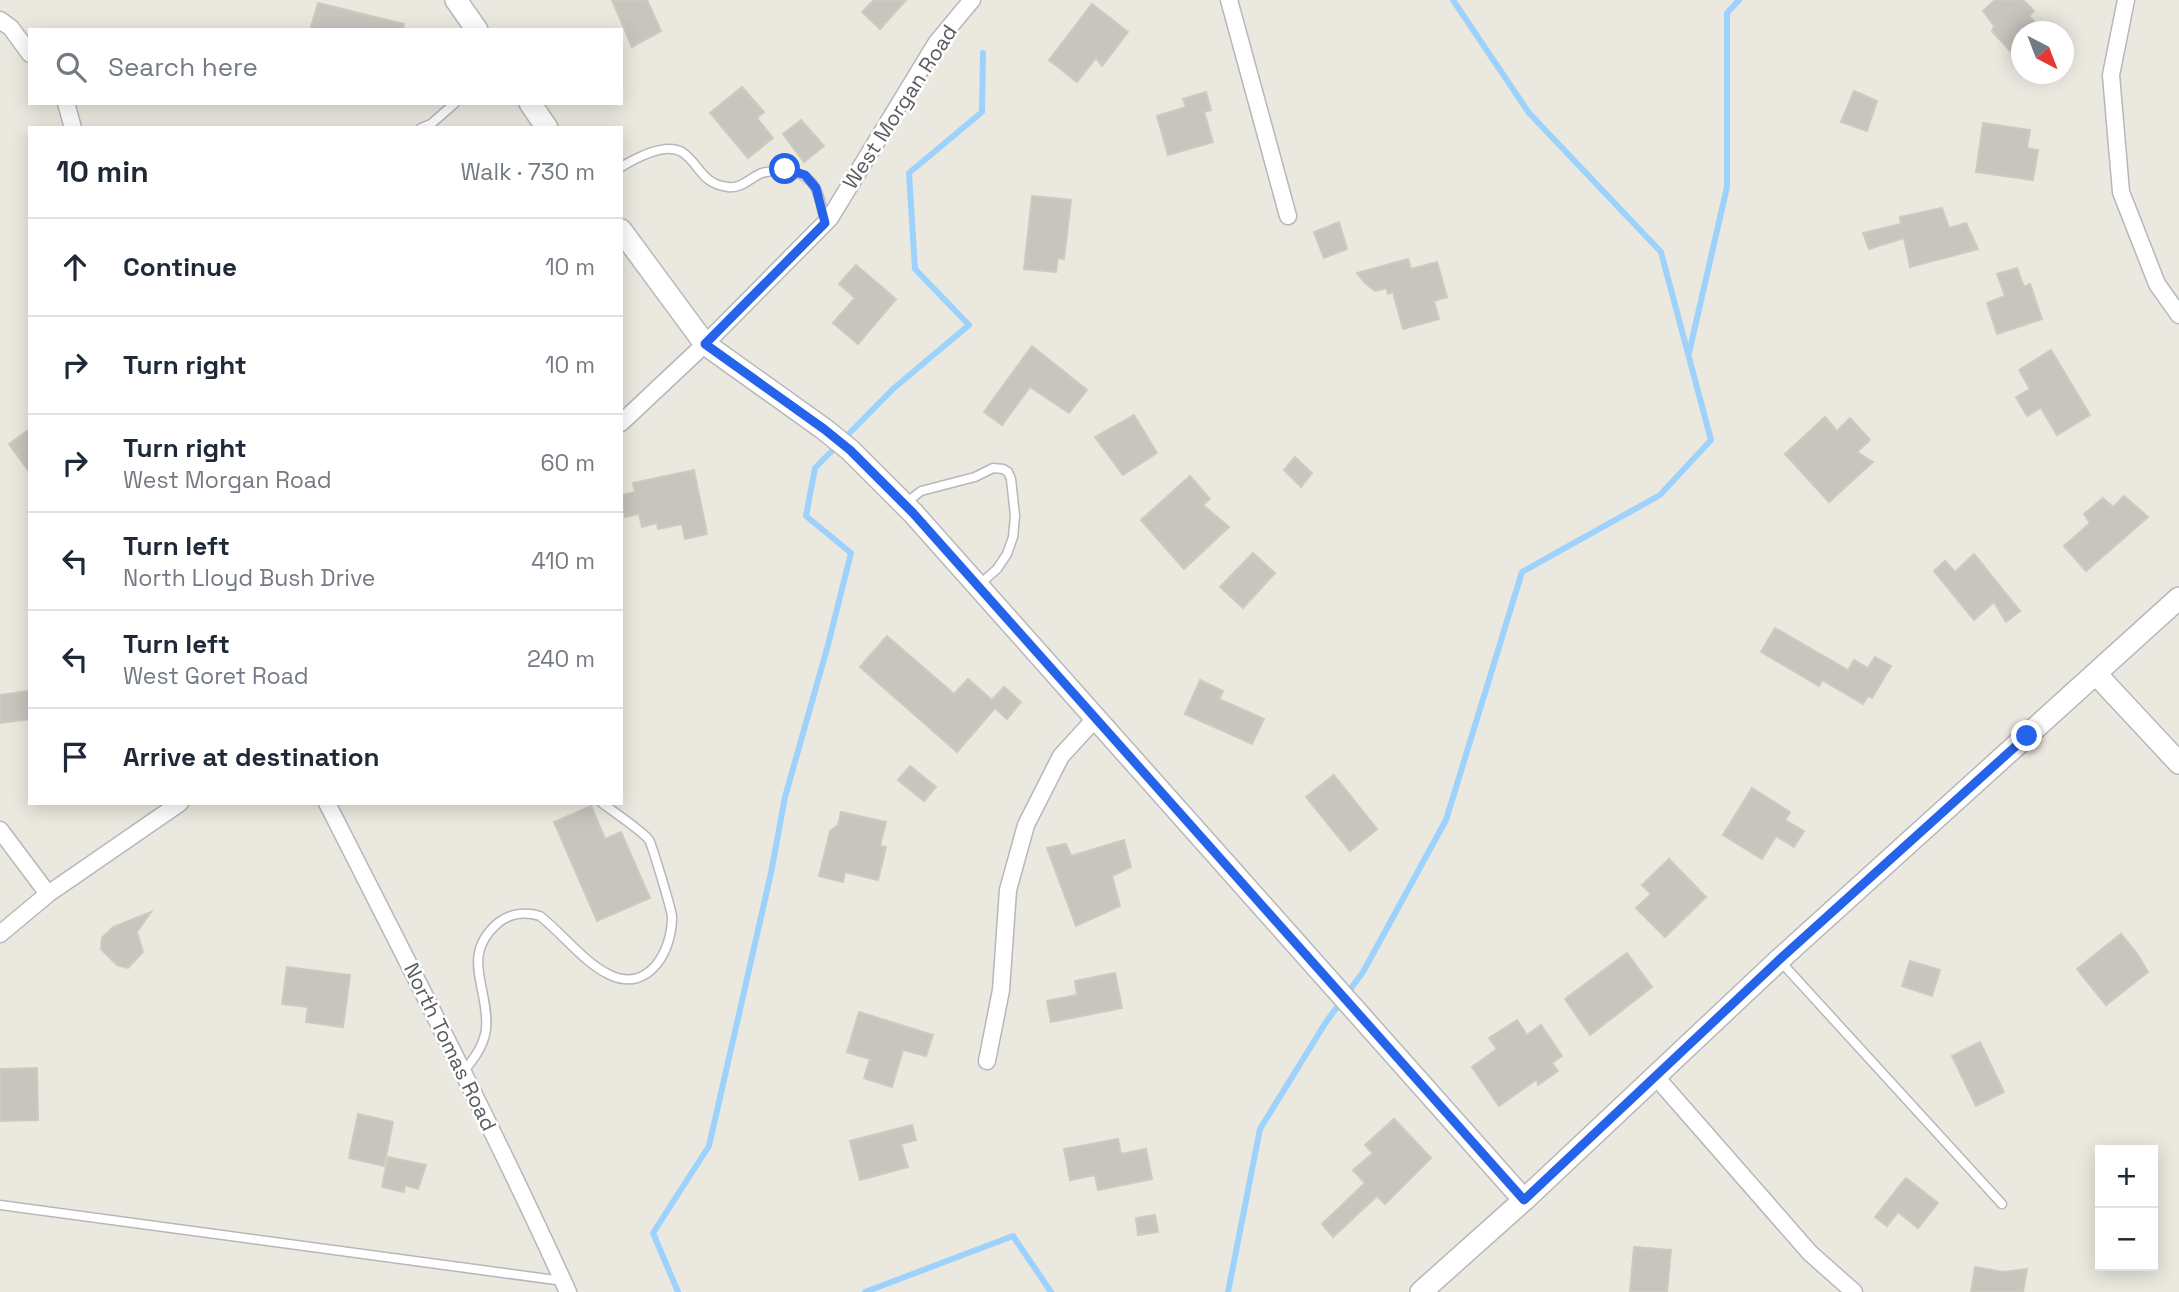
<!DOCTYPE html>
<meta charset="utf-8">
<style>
body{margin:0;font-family:"Space Grotesk",sans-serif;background:#f2f2f3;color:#1f2937}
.controls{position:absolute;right:21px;bottom:21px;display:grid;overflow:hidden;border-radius:0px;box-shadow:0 4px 18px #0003}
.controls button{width:63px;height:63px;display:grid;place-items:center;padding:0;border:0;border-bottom:2px solid #e0e1e3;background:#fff;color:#1f2937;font:35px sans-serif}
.compass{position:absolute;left:2011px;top:21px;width:63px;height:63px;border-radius:50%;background:#fff;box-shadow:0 4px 18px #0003;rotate:138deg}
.stop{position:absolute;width:21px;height:21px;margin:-16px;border:5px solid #2563eb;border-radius:50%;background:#fff}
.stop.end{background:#2563eb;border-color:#fff;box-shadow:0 2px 7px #0008}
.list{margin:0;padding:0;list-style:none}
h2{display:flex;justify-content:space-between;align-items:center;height:91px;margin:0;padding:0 28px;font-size:30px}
h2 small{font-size:23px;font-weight:400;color:#747a83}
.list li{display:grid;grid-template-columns:46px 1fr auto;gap:21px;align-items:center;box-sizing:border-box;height:98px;padding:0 28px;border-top:2px solid #e0e1e3}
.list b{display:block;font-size:26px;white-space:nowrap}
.list p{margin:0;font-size:23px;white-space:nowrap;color:#747a83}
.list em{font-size:23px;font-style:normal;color:#747a83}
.icon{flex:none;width:38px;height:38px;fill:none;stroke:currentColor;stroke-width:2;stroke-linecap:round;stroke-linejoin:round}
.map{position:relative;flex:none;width:2179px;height:1292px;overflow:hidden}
.search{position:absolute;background:#fff;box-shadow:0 4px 18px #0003;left:28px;top:28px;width:595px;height:77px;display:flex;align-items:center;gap:18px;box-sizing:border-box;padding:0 24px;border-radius:0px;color:#747a83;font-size:26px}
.panel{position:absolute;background:#fff;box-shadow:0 4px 18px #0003;left:28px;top:126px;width:595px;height:679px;border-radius:0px}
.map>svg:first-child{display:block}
</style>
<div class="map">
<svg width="2179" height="1292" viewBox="0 0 2179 1292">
<rect width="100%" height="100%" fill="#ebe9df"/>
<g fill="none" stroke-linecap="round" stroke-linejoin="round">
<!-- stream -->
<g stroke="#9dd2fd" stroke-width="6">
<path d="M1689,353L1727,187V13L1739,0"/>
<path d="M678,1292L653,1233L709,1146L771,873L785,797L828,645L851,553L806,516L815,468L893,389L969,325L915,269L909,173L982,112L983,53"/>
<path d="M865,1292L1013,1236L1051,1292"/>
<path d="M1228,1292L1260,1129L1326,1022L1363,972L1446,820L1522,572L1660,495L1711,440L1661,252L1529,113L1453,0"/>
</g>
</g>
<!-- building -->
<g fill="#c8c5bf" stroke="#cfcabe" stroke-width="2">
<path d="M612,0H647L661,31L632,47Z"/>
<path d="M874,0H906L880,29L862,12Z"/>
<path d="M1995,0H2023L2034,11L2029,16L2044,32H2021V63L1992,31L1994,26L1983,11Z"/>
<path d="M318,3L404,24L403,30H310Z"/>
<path d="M1092,4L1128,32L1102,66L1096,58L1077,82L1049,60Z"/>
<path d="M742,87L764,112L757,118L773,138L748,158L710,113Z"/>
<path d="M1854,91L1877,101L1867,131L1841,122Z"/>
<path d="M1206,92L1211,110L1204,112L1213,142L1168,155L1157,116L1186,107L1183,99Z"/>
<path d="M801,120L824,146L804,162L783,134Z"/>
<path d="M1983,123L2030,130L2027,148L2038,150L2033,180L1976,172Z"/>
<path d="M1032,196L1071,200L1064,259L1058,258L1056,272L1024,269Z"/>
<path d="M1942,208L1949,228L1966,223L1978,249L1910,267L1904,238L1869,249L1863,233L1901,224L1900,217Z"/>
<path d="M1339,222L1347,249L1324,258L1314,232Z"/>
<path d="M1408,259L1411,269L1437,262L1447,297L1434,301L1439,319L1403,329L1393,292L1388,294L1386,288L1375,291L1365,283L1357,273Z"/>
<path d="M856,265L896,299L858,344L833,323L855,298L839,284Z"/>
<path d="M2017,268L2024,287L2030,284L2042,319L1997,334L1987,303L2005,296L1997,274Z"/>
<path d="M1032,346L1087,390L1069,413L1030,387L1002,425L984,412Z"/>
<path d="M2051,350L2090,415L2057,435L2041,408L2027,416L2016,397L2030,389L2019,370Z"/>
<path d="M1134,415L1157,453L1123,475L1095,437Z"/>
<path d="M1825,417L1837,431L1850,418L1870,440L1857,452L1873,462L1829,502L1785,454Z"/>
<path d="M30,429V473L9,444Z"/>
<path d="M1295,457L1312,473L1301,487L1284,470Z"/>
<path d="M694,470L707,534L685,539L682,524L658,529L657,523L642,527L639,514L625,517L621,495L635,492L633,483Z"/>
<path d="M1190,476L1210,499L1203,505L1229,527L1184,569L1141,520Z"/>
<path d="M2124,496L2148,517L2086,571L2064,546L2090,523L2084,514L2103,498L2113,507Z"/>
<path d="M1253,553L1275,573L1243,608L1220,587Z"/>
<path d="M1974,554L2020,611L2006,622L1994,602L1974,620L1934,571L1945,561L1955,572Z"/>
<path d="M1775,628L1848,670L1854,660L1868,668L1875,657L1891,666L1872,698L1868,696L1863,704L1822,680L1819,686L1761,652Z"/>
<path d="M887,636L954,694L968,679L992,700L1004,687L1021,702L1007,719L995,708L957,752L860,667Z"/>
<path d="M1200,680L1223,691L1219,699L1264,719L1252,744L1185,714Z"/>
<path d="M30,691V719L0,723V695Z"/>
<path d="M910,766L936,787L924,801L898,780Z"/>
<path d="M1334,775L1377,829L1350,851L1306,797Z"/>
<path d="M1752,788L1790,812L1785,820L1804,831L1794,847L1776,836L1762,859L1723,835Z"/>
<path d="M591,806L605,839L621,832L650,898L597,921L554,822Z"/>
<path d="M841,812L886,822L880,846L886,847L878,880L845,872L843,882L819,876L830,831L838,825Z"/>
<path d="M1124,840L1131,867L1112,876L1120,906L1076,926L1047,848L1066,844L1071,856Z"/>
<path d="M1669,859L1706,897L1665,937L1636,908L1651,894L1642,885Z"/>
<path d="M151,912L137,932L143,952L128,968L117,965L101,949L102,938L113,927Z"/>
<path d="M2121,934L2138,955L2148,972L2106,1005L2077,969Z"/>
<path d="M1627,953L1652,987L1590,1035L1565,999Z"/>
<path d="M1910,961L1940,970L1932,996L1902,986Z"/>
<path d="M287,967L350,975L343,1027L306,1022L308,1007L282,1004Z"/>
<path d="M1115,973L1122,1008L1051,1022L1047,1001L1077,995L1075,981Z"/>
<path d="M859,1012L933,1035L926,1056L903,1050L892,1087L864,1078L870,1059L847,1052Z"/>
<path d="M1517,1020L1527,1035L1541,1025L1562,1056L1552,1063L1558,1071L1538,1085L1537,1079L1499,1106L1472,1067L1497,1049L1489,1038Z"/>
<path d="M1980,1042L2004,1092L1976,1106L1952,1056Z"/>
<path d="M37,1068L38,1120L0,1121V1069Z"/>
<path d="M358,1114L393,1122L384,1166L349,1158Z"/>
<path d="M1394,1119L1431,1158L1385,1204L1377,1196L1333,1237L1322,1224L1365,1183L1353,1170L1373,1153L1365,1145Z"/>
<path d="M912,1125L916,1140L901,1144L908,1167L860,1180L850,1141Z"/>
<path d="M1118,1139L1121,1154L1146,1149L1152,1179L1098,1190L1095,1175L1070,1180L1064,1149Z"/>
<path d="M388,1157L426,1165L418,1189L405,1185L404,1192L382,1187Z"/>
<path d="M1906,1178L1938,1203L1918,1228L1898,1212L1887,1226L1875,1217Z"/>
<path d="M1155,1215L1158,1232L1138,1235L1136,1218Z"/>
<path d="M1634,1247L1671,1250L1667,1292H1630Z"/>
<path d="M1975,1267L2003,1272L2027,1269L2023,1292H1971Z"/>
</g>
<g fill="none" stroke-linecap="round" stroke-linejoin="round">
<!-- service casing -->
<g stroke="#b5b7bc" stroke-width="11">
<g id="service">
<path d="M421,128L431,124L455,103"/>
<path d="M621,167C636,158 665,142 682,152C700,164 701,184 728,187C742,189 751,177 762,173C773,170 784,169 794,172C819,178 820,201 825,223"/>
<path d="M906,503L921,491L975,477L993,468L1003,469L1008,472L1011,479L1015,516L1013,537L1007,554L997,569L980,584"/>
<path d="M1781,962L2002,1204"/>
<path d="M463,1072C473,1060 484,1046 486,1029C490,989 459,956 498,923C510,913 526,912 540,916C563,934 583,962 610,975C649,993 672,951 672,917C672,911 652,845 649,840C645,833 611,810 602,803"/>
<path d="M0,1205L563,1281"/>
</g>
</g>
<!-- minor casing -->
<g stroke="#b5b7bc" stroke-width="19">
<g id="minor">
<path d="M1229,0L1288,216"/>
<path d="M2126,0L2111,75L2121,192L2157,284L2179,315"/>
<path d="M0,20L11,28L30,54"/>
<path d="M66,103L73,128"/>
<path d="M621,423L705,344L830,218L937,42L972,0"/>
<path d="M327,803C409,965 493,1127 568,1292"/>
<path d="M0,830L48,894"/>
<path d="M0,934L48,894L180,803"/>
<path d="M987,1061L1001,990L1008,890L1026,825L1061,756L1095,719"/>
<path d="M1656,1077L1810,1253L1854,1292"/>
</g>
</g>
<!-- tertiary casing -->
<g stroke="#b5b7bc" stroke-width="24">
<g id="tertiary">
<path d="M456,0L477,30"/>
<path d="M530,103L547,128"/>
<path d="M621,230L705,344L824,429L850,450L913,513L1524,1200"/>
<path d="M2096,674L2179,763"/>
<path d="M1421,1292L1524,1200L1779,960L2179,598"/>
</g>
</g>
<!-- service -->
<use href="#service" stroke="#fff" stroke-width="8"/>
<!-- minor -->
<use href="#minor" stroke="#fff" stroke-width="16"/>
<!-- tertiary -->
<use href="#tertiary" stroke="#fff" stroke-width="21"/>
</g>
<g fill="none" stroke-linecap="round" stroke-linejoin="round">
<!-- route -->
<path stroke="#2563eb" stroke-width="9" d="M785,169L805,175L816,188L825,223L705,344L824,429L850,450L913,513L1524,1200L1779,960L2027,736"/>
</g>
<g text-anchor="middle" stroke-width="5" stroke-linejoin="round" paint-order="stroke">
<!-- street labels -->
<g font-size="21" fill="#585c60" stroke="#fff">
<text transform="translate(900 107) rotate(-57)" y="7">West Morgan Road</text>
<text transform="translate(450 1047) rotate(64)" y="7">North Tomas Road</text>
</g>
</g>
</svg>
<div class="controls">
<button>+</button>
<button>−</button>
</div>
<svg class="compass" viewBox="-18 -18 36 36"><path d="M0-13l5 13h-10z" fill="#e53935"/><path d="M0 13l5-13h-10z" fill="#747a83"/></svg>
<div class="stop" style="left:785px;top:169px"></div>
<div class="stop end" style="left:2027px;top:736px"></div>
<div class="search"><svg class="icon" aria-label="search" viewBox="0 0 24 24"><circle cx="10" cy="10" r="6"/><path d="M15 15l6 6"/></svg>Search here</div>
<section class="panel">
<h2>10 min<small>Walk · 730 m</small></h2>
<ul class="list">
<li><svg class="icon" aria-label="ahead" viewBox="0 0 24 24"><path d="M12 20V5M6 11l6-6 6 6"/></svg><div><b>Continue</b></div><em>10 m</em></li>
<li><svg class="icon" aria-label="right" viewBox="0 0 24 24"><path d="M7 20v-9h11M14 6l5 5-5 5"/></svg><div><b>Turn right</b></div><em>10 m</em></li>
<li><svg class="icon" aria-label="right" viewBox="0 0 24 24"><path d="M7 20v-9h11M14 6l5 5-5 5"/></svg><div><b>Turn right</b><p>West Morgan Road</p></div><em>60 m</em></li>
<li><svg class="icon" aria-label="left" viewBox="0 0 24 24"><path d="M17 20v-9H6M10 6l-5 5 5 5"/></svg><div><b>Turn left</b><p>North Lloyd Bush Drive</p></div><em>410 m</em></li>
<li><svg class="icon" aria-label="left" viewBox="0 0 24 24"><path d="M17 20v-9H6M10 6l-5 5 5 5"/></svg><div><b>Turn left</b><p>West Goret Road</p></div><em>240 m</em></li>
<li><svg class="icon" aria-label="arrive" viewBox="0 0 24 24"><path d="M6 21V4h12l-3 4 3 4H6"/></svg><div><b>Arrive at destination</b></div></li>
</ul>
</section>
</div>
